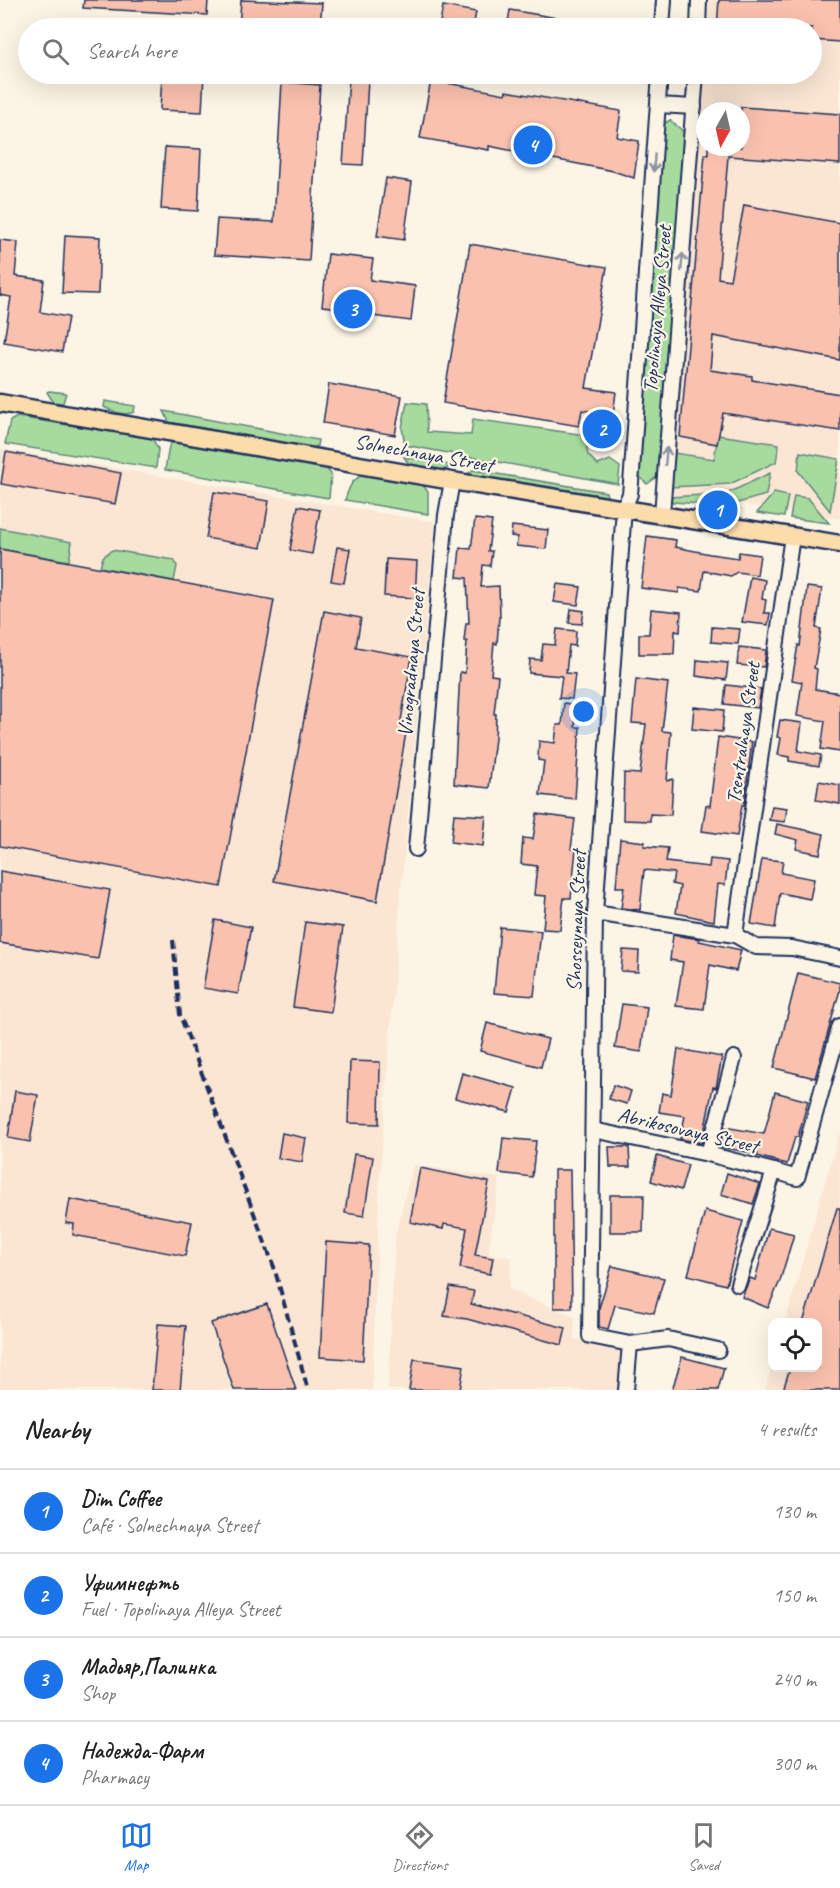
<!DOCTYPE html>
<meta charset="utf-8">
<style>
body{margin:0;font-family:Caveat,sans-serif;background:#f2f2f2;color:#222}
.controls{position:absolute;right:18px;bottom:18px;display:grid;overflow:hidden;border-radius:12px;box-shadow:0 6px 24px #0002}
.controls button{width:54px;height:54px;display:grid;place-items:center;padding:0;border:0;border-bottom:2px solid #e0e0e0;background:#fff;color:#222;font:30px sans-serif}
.compass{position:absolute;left:696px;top:102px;width:54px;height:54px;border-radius:50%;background:#fff;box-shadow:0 6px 24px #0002;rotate:188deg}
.you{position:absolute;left:584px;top:712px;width:21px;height:21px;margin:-15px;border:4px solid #fff;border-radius:50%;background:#1a73e8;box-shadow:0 0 0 9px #1a73e833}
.badge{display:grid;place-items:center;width:39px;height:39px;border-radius:50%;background:#1a73e8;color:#fff;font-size:20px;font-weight:700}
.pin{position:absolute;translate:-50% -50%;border:3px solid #fff;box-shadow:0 2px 6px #0006}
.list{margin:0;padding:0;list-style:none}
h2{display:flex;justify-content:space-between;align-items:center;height:78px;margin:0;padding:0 24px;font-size:26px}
h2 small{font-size:20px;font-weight:400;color:#767676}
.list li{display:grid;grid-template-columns:39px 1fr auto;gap:18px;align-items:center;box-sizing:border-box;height:84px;padding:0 24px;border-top:2px solid #e0e0e0}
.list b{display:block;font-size:22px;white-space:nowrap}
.list p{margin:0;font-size:20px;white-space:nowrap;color:#767676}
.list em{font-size:20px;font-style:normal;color:#767676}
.icon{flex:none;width:33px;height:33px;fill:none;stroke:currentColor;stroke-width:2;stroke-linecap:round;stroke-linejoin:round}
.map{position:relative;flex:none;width:840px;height:1390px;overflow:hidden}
.search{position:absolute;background:#fff;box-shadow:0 6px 24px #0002;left:18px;right:18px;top:18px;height:66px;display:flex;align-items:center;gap:15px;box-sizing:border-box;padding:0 21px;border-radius:33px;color:#767676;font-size:22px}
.sheet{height:414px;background:#fff}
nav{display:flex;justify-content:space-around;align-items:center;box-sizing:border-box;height:84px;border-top:2px solid #e0e0e0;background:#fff;font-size:16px;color:#767676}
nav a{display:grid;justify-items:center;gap:3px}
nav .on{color:#1a73e8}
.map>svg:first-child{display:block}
</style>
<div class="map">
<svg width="840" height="1390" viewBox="0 0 840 1390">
<rect width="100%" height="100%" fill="#fcf5e5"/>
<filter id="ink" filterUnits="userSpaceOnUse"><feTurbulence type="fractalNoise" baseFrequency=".0167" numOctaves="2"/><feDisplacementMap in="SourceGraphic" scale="12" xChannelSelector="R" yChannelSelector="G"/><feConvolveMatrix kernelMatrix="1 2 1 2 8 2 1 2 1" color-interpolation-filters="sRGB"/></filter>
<g filter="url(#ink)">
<!-- built -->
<g fill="#fbe6d4" fill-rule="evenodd">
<path d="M709,0H840V519L666,493L705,74H812V28H708ZM705,111H741V147H705Z"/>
<path d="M0,449L435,522L401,890L380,1176L372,1390H0Z"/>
<path d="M840,1130V1390H765L772,1365V1368H818V1322H785Z"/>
<path d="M413,1165L500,1178L488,1253L512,1258L509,1289L575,1317L574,1339L623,1349L618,1390H388L395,1236Z"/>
</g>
<!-- green -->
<g fill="#a7db9d" stroke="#61857e" stroke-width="1.5">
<path d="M670,120L684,132L658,476L647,484L638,475L662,125Z"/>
<path d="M49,391L66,393L63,403L53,402L47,392Z"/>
<path d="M105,401L135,406L134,412C126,416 112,412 104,407Z"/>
<path d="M407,402L426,404L427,432L471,435L473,419L585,435L588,455L598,465L610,460L620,467L618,484L405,445L402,428Z"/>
<path d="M164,411L318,440L317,446L312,448L169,422Z"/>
<path d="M17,417L152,438L158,449L156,468L5,444L10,421Z"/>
<path d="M718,435L779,444L776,462L730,484L670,487L667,482L674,453L714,459Z"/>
<path d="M174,441L325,467L331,474L329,498L165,470L169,446Z"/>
<path d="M800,452L839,459L830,511L798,471Z"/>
<path d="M404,457L450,465C443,477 424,469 412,468Z"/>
<path d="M473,470L606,492L607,497L603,500L470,478L467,474Z"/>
<path d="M770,473L766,495L720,508L730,492Z"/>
<path d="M363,475L423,485L428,492V514L345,500C349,488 351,480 363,475Z"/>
<path d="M774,493L788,496L784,517L757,513Z"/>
<path d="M721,494L714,505L673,502L668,497Z"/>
<path d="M794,496L808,498L829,523L790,518Z"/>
<path d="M0,528L72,542L69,561L0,549Z"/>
<path d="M112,550L174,560L177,566L174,581L100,567L103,557Z"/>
</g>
<!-- building -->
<g fill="#fac2ae" stroke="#1b2f5e" stroke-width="1.5">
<path d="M84,0H208L207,15L83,8Z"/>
<path d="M241,0L322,3L320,28H239Z"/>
<path d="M719,0H840V42L812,40V28H717Z"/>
<path d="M443,6L476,12L473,28H439Z"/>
<path d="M510,10L587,23V28H507Z"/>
<path d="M162,74H204L202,112L160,110Z"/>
<path d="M349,78L368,80L363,165L343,164Z"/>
<path d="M431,80L505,94L506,91L621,111L617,137L639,141L634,178L613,171L489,146V150L420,138Z"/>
<path d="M282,82L320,85L309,261L214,255L217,219L274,222Z"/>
<path d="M741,107L840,114V164L728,156L718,278L730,280L744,205L840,223V360L713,336L710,370L752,376V380L840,394V431L723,413L717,444L680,437L705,154L708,155V147H741Z"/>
<path d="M165,147L201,149L198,211L161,209Z"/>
<path d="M386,178L412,182L404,240L377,236Z"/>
<path d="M65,235L100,237L98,294L62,293Z"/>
<path d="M0,240L18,242L15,276L44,280L40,312L68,317L62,352L4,342L11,297L0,295Z"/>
<path d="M470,244L607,267L586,388L616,392L613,415L582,410L579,426L443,403Z"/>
<path d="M328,254L373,259L370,280L415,286L411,321L341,312L342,308L322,306Z"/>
<path d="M329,384L402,396L395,435L323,423Z"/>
<path d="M6,452L121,473L115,504L1,484Z"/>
<path d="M214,492L269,501L261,548L206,538Z"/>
<path d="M298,506L320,510L312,554L290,550Z"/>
<path d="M475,519L492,521L488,551H492L490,566L483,565L481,587L499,586L500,617H499L497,644L494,643L491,675L498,676L494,714H496L495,738L489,788L454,784L460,672L465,673L467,641H464L466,623H469L467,578L457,577L460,548L471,549Z"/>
<path d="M512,526L548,530L546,549L516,546L518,537L511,536Z"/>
<path d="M647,536L676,540L675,547L710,554L738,558L739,552L760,555L757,575L737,572L731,576L704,571L701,591L679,588V593L641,588Z"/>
<path d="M337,547L350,549L344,583L331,581Z"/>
<path d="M0,549L274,600L221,887L0,846Z"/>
<path d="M386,559L417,561L415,598L384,596Z"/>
<path d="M750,577L765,580L762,599L766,600L764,613H770L768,625L742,622Z"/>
<path d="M557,584L581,587L578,605L554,602Z"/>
<path d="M807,587L822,589L816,628L821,629L814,668L817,669L815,689L840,693V752L821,749L825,721L797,716L802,682L792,680L798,645L800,646Z"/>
<path d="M571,609L584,611L582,624L569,623Z"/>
<path d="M651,609L681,612L680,632L675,631L674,654H639V634H649Z"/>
<path d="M324,611L361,618L356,647L412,657L401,720L408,721L377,901L274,881Z"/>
<path d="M712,627L740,629L738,644L711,642Z"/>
<path d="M557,629L576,631L575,646L569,645L566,673L575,674L572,699L559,698L562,676L529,673L530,659L541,660L543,644L555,645Z"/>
<path d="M739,647L766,650L764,667L737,665Z"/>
<path d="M697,660L728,663L726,680L696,676Z"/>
<path d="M636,679L668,683L662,731L671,732L667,781L673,779L671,815L650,814V821L623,820L624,773L640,774L646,724L632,723Z"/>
<path d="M726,685L761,689L758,708L724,704Z"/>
<path d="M564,703L577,705L575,727H580L575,799L540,795L544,761L538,760L539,741L555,743L557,725H562Z"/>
<path d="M694,707L724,710L722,732L692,729Z"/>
<path d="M780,720L802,723L798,751L821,755L819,766L789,761V757L778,755L781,738L777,737Z"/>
<path d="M718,737L752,742L744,805H742L737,836L702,831L706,805L710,806Z"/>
<path d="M819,781L840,785V804L816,800Z"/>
<path d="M772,806L787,808L785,822L769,820Z"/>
<path d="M454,814L486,816L483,846L451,842Z"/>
<path d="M537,814L575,819L571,849H576L571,898H564L560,930L543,929L546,896L534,895L537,866L521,864L523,838L533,839Z"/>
<path d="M777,824L824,834L820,854L796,849L798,840L775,834Z"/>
<path d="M620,839L645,842L644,846L668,848L666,862L709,867L710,859L728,861L725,885L718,884L714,921L676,913L680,886L672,884L674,873L644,870L640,910L621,908L624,887H616Z"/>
<path d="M762,859L783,861L781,873L814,879L810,899L780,893L775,928L751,924Z"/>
<path d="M0,871L110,890L98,959L0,943Z"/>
<path d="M215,920L251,927L238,994L203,988Z"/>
<path d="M305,922L343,927L331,1012L293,1007Z"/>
<path d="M500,927L541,931L534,996L494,993Z"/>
<path d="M673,935L700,939L699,941L741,950L736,971L710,965L704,1009L676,1006L683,962L670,960Z"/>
<path d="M623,950L639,951L638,972L621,971Z"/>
<path d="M798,973L840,983V990L815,1078L774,1068Z"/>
<path d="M622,1004L647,1007L641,1052L615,1048Z"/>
<path d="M487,1023L548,1039L541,1067L480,1051Z"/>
<path d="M678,1049L722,1057L716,1088L713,1087L702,1143L680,1139L685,1116L659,1112L662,1093L671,1095Z"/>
<path d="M350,1061L380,1062L379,1124L348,1123Z"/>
<path d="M462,1073L516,1088L509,1112L455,1098Z"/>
<path d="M613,1085L631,1091L627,1104L609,1099Z"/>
<path d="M15,1091L38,1095L30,1142L8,1138Z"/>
<path d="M775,1092L808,1101L798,1137H795L787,1164L757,1156L758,1154L719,1147L725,1127L764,1134Z"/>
<path d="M282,1133L306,1138L302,1162L278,1158Z"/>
<path d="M503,1138L536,1141L532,1177L499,1173Z"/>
<path d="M609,1147H629L630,1167H610Z"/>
<path d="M354,1154L373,1157L364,1216L345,1213Z"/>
<path d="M657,1156L688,1165L681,1190L651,1181Z"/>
<path d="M420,1168L489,1182L475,1255L493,1258L490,1274L460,1268L467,1228L444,1224L443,1229L410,1222Z"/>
<path d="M554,1170H570L572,1308H554Z"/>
<path d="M727,1173L760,1184L753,1204L721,1194Z"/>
<path d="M610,1195H644L643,1232H610Z"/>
<path d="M70,1199L192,1222L185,1256L73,1235L74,1224L66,1223Z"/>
<path d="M837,1208H840V1390H783L790,1368H818V1323H803Z"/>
<path d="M705,1211L743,1221L726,1285L688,1275Z"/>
<path d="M769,1228L794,1234L780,1281L768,1308L742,1297L750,1278L755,1280Z"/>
<path d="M326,1242L369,1245L363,1360L320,1357Z"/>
<path d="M612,1266L664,1278L654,1313L615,1305L608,1329L599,1327V1308Z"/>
<path d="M450,1287L474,1291L471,1304L566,1328L562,1345L467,1319L444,1316Z"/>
<path d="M267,1304L296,1390H234L211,1323Z"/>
<path d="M158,1324L186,1326L180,1390H152Z"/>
<path d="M682,1357L724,1368L718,1390H672Z"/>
<path d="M414,1359L464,1366L460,1390H409Z"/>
</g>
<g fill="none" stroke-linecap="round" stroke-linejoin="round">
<!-- minor casing -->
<g stroke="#1b2f5e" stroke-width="18">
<g id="minor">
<path d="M662,28L664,0"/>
<path d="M698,28L699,0"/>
<path d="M660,74L632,471L630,494L624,508L595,913L590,1336L630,1344L668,1339L718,1350"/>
<path d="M658,105L694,107"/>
<path d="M662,514L696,74"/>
<path d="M416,849L446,515L452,481"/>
<path d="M595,913L735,935L756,947L792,948L840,958"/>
<path d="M735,935L792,536"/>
<path d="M593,1130L708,1154L774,1171"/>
<path d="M708,1154L734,1058"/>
<path d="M738,1284L774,1171L797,1178L840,1026"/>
<path d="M626,1390L630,1344"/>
</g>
</g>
<!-- major casing -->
<g stroke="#1b2f5e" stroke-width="21">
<path id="major" d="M0,403L452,481L840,544"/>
</g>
<!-- minor -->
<use href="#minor" stroke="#fcf5e5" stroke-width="14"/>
<!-- major -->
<use href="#major" stroke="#fbdcab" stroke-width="16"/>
<!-- rail -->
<path stroke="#1b2f5e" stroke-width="4" stroke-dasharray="9 4.5" stroke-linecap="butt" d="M173,940L180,1015L274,1267L308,1390"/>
</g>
<!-- one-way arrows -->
<defs><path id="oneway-shaft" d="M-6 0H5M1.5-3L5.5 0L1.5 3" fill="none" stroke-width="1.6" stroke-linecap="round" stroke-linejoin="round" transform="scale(1.5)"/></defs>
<g stroke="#8c92a2">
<use href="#oneway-shaft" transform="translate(654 163) rotate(94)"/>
<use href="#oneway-shaft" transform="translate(682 262) rotate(-85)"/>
<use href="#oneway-shaft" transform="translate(666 456) rotate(-85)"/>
</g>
</g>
<g text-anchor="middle" stroke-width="4.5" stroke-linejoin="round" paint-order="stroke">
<!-- street labels -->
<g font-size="21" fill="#1b2f5e" stroke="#fcf5e5">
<text transform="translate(657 309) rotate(-85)" y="7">Topolinaya Alleya Street</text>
<text transform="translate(424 453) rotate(10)" y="7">Solnechnaya Street</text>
<text transform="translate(411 663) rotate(-85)" y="7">Vinogradnaya Street</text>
<text transform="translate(743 733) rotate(-82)" y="7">Tsentralnaya Street</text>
<text transform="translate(576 921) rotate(-88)" y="7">Shosseynaya Street</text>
<text transform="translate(688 1130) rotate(13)" y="7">Abrikosovaya Street</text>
</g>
</g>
</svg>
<div class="controls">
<button><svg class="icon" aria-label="locate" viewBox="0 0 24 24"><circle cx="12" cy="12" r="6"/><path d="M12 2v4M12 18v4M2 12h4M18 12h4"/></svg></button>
</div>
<svg class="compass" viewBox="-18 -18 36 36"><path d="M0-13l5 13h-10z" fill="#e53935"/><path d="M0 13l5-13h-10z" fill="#767676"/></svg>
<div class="you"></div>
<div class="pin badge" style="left:718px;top:510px">1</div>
<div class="pin badge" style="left:602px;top:429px">2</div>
<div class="pin badge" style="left:353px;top:309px">3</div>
<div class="pin badge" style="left:533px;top:145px">4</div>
<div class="search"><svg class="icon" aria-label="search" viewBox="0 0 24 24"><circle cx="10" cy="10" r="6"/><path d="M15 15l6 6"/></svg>Search here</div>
</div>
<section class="sheet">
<h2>Nearby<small>4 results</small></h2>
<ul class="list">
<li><span class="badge">1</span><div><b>Dim Coffee</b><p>Café · Solnechnaya Street</p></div><em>130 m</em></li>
<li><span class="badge">2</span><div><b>Уфимнефть</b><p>Fuel · Topolinaya Alleya Street</p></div><em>150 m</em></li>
<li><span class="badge">3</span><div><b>Мадьяр,Палинка</b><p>Shop</p></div><em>240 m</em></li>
<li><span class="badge">4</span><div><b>Надежда-Фарм</b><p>Pharmacy</p></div><em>300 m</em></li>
</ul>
</section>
<nav>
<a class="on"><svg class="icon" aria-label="map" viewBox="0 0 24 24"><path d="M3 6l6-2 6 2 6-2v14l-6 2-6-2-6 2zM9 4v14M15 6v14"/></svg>Map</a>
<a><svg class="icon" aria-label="directions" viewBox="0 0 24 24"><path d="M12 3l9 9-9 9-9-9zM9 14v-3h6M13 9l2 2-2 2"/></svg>Directions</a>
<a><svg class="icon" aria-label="saved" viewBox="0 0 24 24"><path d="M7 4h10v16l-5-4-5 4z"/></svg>Saved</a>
</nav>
